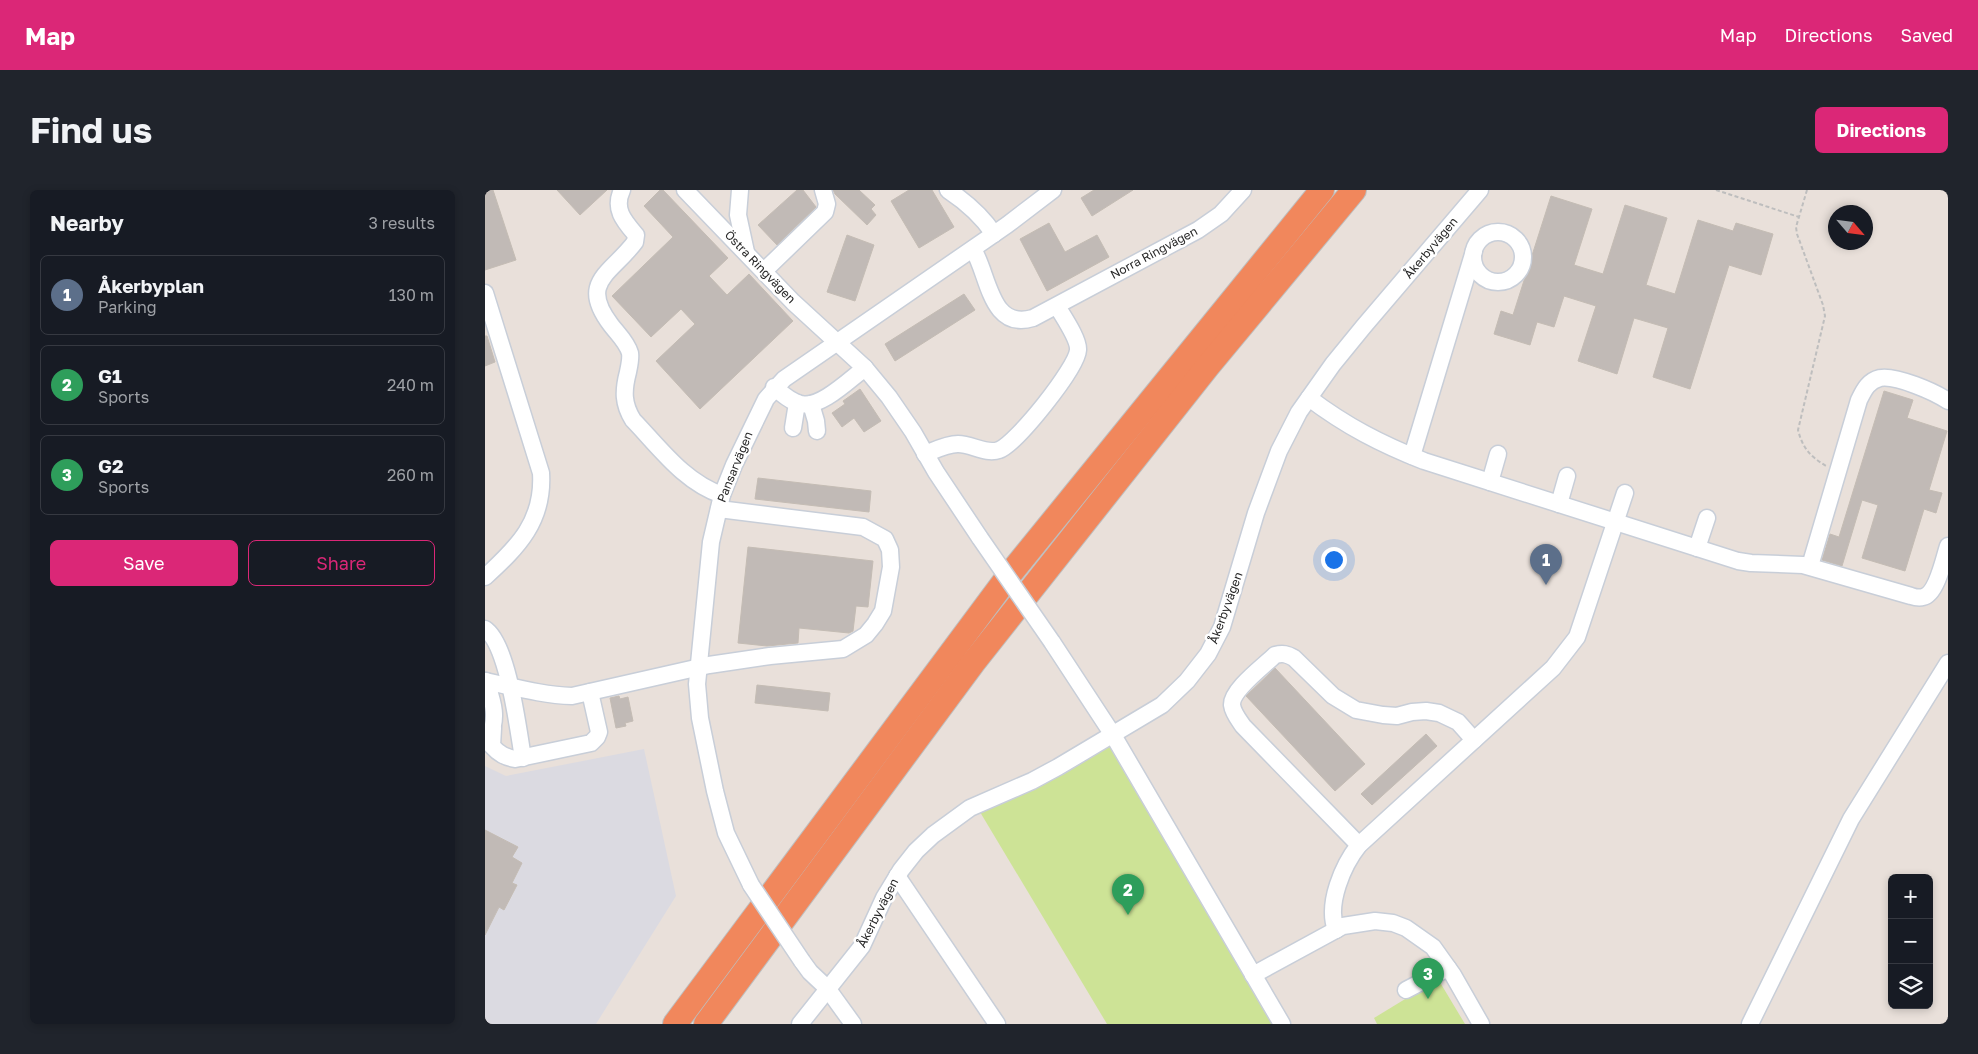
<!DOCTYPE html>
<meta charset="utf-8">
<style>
body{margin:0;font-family:"Golos Text",sans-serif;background:#20242c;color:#f1f3f6}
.controls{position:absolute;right:15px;bottom:15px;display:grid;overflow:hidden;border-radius:8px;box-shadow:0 2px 8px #0003}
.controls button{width:45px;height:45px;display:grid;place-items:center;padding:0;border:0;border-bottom:1px solid #363941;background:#171b24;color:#f1f3f6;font:25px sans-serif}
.compass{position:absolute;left:1343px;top:15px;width:45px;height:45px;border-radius:50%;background:#171b24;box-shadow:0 2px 8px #0003;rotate:118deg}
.you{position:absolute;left:848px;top:369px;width:18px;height:18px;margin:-12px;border:4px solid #fff;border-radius:50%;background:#1a73e8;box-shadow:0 0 0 8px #1a73e833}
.badge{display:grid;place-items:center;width:32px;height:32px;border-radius:50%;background:#db2777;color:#fff;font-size:16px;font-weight:700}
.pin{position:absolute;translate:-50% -41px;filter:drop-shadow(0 1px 2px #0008)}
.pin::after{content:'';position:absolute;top:26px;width:18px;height:15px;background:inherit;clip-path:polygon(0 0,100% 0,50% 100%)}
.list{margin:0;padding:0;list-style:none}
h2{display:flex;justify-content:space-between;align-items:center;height:65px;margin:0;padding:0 20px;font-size:21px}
h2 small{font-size:16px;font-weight:400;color:#9ea1a6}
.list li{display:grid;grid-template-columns:32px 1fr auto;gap:15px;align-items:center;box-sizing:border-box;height:80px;margin:0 10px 10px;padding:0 10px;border:1px solid #363941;border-radius:8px}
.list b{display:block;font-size:19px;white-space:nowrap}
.list p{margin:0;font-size:16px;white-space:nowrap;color:#9ea1a6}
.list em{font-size:16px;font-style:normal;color:#9ea1a6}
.actions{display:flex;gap:10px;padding:15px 20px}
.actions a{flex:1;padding:11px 0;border:1px solid #db2777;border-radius:8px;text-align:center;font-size:18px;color:#db2777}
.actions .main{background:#db2777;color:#fff}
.icon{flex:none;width:28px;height:28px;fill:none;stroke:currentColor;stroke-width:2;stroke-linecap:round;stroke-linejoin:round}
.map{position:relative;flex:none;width:1463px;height:834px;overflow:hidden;border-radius:8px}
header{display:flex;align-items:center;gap:30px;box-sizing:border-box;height:70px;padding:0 25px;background:#db2777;color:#fff}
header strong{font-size:24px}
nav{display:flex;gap:28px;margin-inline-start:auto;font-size:18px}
.intro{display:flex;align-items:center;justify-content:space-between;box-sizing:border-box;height:120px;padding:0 30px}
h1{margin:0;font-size:35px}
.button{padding:12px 22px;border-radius:8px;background:#db2777;color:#fff;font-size:18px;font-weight:700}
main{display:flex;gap:30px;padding:0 30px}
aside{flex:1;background:#171b24;border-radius:8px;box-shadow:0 2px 8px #0003}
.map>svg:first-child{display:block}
</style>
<header>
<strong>Map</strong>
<nav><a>Map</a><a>Directions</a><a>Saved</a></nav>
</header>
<div class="intro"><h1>Find us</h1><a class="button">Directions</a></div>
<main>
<aside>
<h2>Nearby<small>3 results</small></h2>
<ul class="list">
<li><span class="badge" style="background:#5c6f8a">1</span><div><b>Åkerbyplan</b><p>Parking</p></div><em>130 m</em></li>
<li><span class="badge" style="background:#2e9e5b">2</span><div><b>G1</b><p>Sports</p></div><em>240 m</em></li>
<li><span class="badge" style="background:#2e9e5b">3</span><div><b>G2</b><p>Sports</p></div><em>260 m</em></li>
</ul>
<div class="actions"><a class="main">Save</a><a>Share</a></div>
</aside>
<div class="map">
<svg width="1463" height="834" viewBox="0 0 1463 834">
<rect width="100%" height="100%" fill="#e9e0da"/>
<!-- industrial -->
<path fill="#dbdae1" d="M159,559L191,706L111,834H0V576L21,586Z"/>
<!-- pitch -->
<g fill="#cde396">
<path d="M626,548L794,834H622L492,617Z"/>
<path d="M953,789L980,834H892L889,828Z"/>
</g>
<!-- building -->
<g fill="#c1bab6" stroke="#c4bcb4">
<path d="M0,0H8L31,70L0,80Z"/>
<path d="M72,0H122L95,25Z"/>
<path d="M175,0H178L243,68L224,86L242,105L264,84L308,131L215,219L171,171L210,134L196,119L166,147L127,106L188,47L159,16Z"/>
<path d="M312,0H318L331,17L292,55L273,35Z"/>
<path d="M348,0H374L390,15L386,19L391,25L382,35L350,4Z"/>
<path d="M424,0H447L469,37L434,58L406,11Z"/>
<path d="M609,0H648L607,26L596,8Z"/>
<path d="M1066,6L1107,19L1089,75L1118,84L1140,15L1182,28L1161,95L1190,104L1213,30L1248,41L1251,33L1288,44L1276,85L1244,75L1205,199L1168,187L1183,138L1149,128L1132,184L1093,171L1111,116L1079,106L1069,137L1052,132L1045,155L1009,144L1016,121L1028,125Z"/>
<path d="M564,33L580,62L612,45L624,67L562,101L535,49Z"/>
<path d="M362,45L389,55L370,111L342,102Z"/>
<path d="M479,104L490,120L410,171L400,154Z"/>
<path d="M0,146H2L10,172L0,176Z"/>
<path d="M375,199L396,231L379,242L369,228L357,237L347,223L360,214L358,211Z"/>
<path d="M1399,201L1428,210L1422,228L1462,241L1444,300L1457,303L1451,323L1439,319L1420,381L1377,368L1393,315L1377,310L1357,376L1337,370L1345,344L1354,347Z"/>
<path d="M273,288L386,301L384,322L270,309Z"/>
<path d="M263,357L388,371L383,417L371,416L368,441L364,443L314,438L313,453L282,456L253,453Z"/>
<path d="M790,478L880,574L850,601L761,506Z"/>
<path d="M272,495L345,503L343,521L270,513Z"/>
<path d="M134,506L135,509L143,507L148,531L140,533L141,536L131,538L125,508Z"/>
<path d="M941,544L952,556L887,615L876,604Z"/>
<path d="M0,640L33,657L27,667L37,673L27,693L32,695L19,720L14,717L0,745Z"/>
</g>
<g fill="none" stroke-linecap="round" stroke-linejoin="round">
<!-- minor casing -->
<g stroke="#c8ced8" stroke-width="19">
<g id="minor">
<path d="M137,0C128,19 139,31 151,45L150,52C126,84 93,92 126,135C132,143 142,152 145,163C146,169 144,177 143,182C138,201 138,214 148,230C175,258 199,292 237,305"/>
<path d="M200,0L308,112L380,178L404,207L428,242L451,282L495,348"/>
<path d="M255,0L253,25L261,62"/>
<path d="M463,0C481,12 497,26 509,44"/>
<circle cx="1013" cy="67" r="25"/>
<path d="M488,59C504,85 505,141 548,128L713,40L736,24L758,0"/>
<path d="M279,81L340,22L342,14L338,0"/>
<path d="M0,103L56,283C59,331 33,357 0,387"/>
<path d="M289,197C297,204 306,212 316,214C335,219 365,189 380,178"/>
<path d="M824,208C861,236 896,254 939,271L1253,371L1266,373L1318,375L1426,406C1429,407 1435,408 1438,407C1452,404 1459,368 1463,356"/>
<path d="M326,214L331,231L332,241"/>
<path d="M308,238L312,213"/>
<path d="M440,264C450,260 462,254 473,254C487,254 501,265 514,260C531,254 592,178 593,160C594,149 577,125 572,116"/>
<path d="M927,266L989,61"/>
<path d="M1005,292L1013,264"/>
<path d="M1074,314L1082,286"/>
<path d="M1212,358L1222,328"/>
<path d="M1325,376L1374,210C1379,200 1383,191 1395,188C1411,185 1450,202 1463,211"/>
<path d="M0,439C23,454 33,539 38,568"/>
<path d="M567,452L628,545L797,834"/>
<path d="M0,491C29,497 57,505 87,506L224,475L285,466L358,459L381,445L390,434L398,421L406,377L405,360L400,349L378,337L234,319"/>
<path d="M1,491C7,510 14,527 4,546"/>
<path d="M8,538L7,556C14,564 20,567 30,569L106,553L112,547L114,542L105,502"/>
<path d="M874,655L758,536C754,530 748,523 747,515C746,500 779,476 790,465C798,463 802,464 809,468L848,506L871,520L898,525L912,526L927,522L941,521L954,523L973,532L989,550"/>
<path d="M412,686L512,834"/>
<path d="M266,695L241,643L230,601L215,528L212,494L226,352L237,305L249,275L281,209L299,189L522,35L568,0"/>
<path d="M851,740C841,714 858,675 874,655L1068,478L1092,447L1140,303"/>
<path d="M317,771L325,782L342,798L368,834"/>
<path d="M768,785L858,736L890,731L908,733L921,738L948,757L968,785L996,834"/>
<path d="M921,800L963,778"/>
<path d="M315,834L377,756L399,708L416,680L431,661L448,645L485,618L547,591L573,577L677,515L702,491L723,464L737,437L771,323L794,261L814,222L848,174L879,136L995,0"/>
<path d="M1265,834L1366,629L1463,473"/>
</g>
</g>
<!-- highway casing -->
<g stroke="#bebebe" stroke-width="26">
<g id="highway">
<path d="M190,834L525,384L837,0"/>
<path d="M221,834L488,473L723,176L869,0"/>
</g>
</g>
<!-- path -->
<g stroke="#bebebe" stroke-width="2" stroke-dasharray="4 2.5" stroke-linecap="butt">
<path d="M1231,0L1314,27"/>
<path d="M1322,0L1311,37L1312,44L1338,115L1340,126L1313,240C1318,259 1325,266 1341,276"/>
</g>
<!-- minor -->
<use href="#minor" stroke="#fff" stroke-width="16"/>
<!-- highway -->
<use href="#highway" stroke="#f1875c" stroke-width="24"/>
<!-- minor-bridge casing -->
<g stroke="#c8ced8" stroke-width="19" stroke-linecap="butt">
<g id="minor-bridge">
<path d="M495,348L567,452"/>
<path d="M266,695L317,771"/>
</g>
</g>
<!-- minor-bridge -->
<use href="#minor-bridge" stroke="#fff" stroke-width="16"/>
</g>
<g text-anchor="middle" stroke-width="5" stroke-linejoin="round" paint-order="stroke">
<!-- street labels -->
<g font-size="12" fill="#272727" stroke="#fff">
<text transform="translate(946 58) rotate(-50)" y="4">Åkerbyvägen</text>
<text transform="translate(669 63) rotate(-28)" y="4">Norra Ringvägen</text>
<text transform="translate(275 77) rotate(46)" y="4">Östra Ringvägen</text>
<text transform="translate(250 277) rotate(-68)" y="4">Pansarvägen</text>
<text transform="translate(741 418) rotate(-70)" y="4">Åkerbyvägen</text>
<text transform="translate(393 723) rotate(-63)" y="4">Åkerbyvägen</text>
</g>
</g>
</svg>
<div class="controls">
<button>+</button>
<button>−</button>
<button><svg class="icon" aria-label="layers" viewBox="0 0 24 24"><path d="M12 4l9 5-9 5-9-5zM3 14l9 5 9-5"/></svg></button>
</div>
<svg class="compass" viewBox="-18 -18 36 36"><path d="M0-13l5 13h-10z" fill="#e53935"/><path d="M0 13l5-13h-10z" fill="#9ea1a6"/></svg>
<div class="you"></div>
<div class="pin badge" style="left:1061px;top:395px;background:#5c6f8a">1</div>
<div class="pin badge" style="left:643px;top:725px;background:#2e9e5b">2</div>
<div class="pin badge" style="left:943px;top:809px;background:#2e9e5b">3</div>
</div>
</main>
